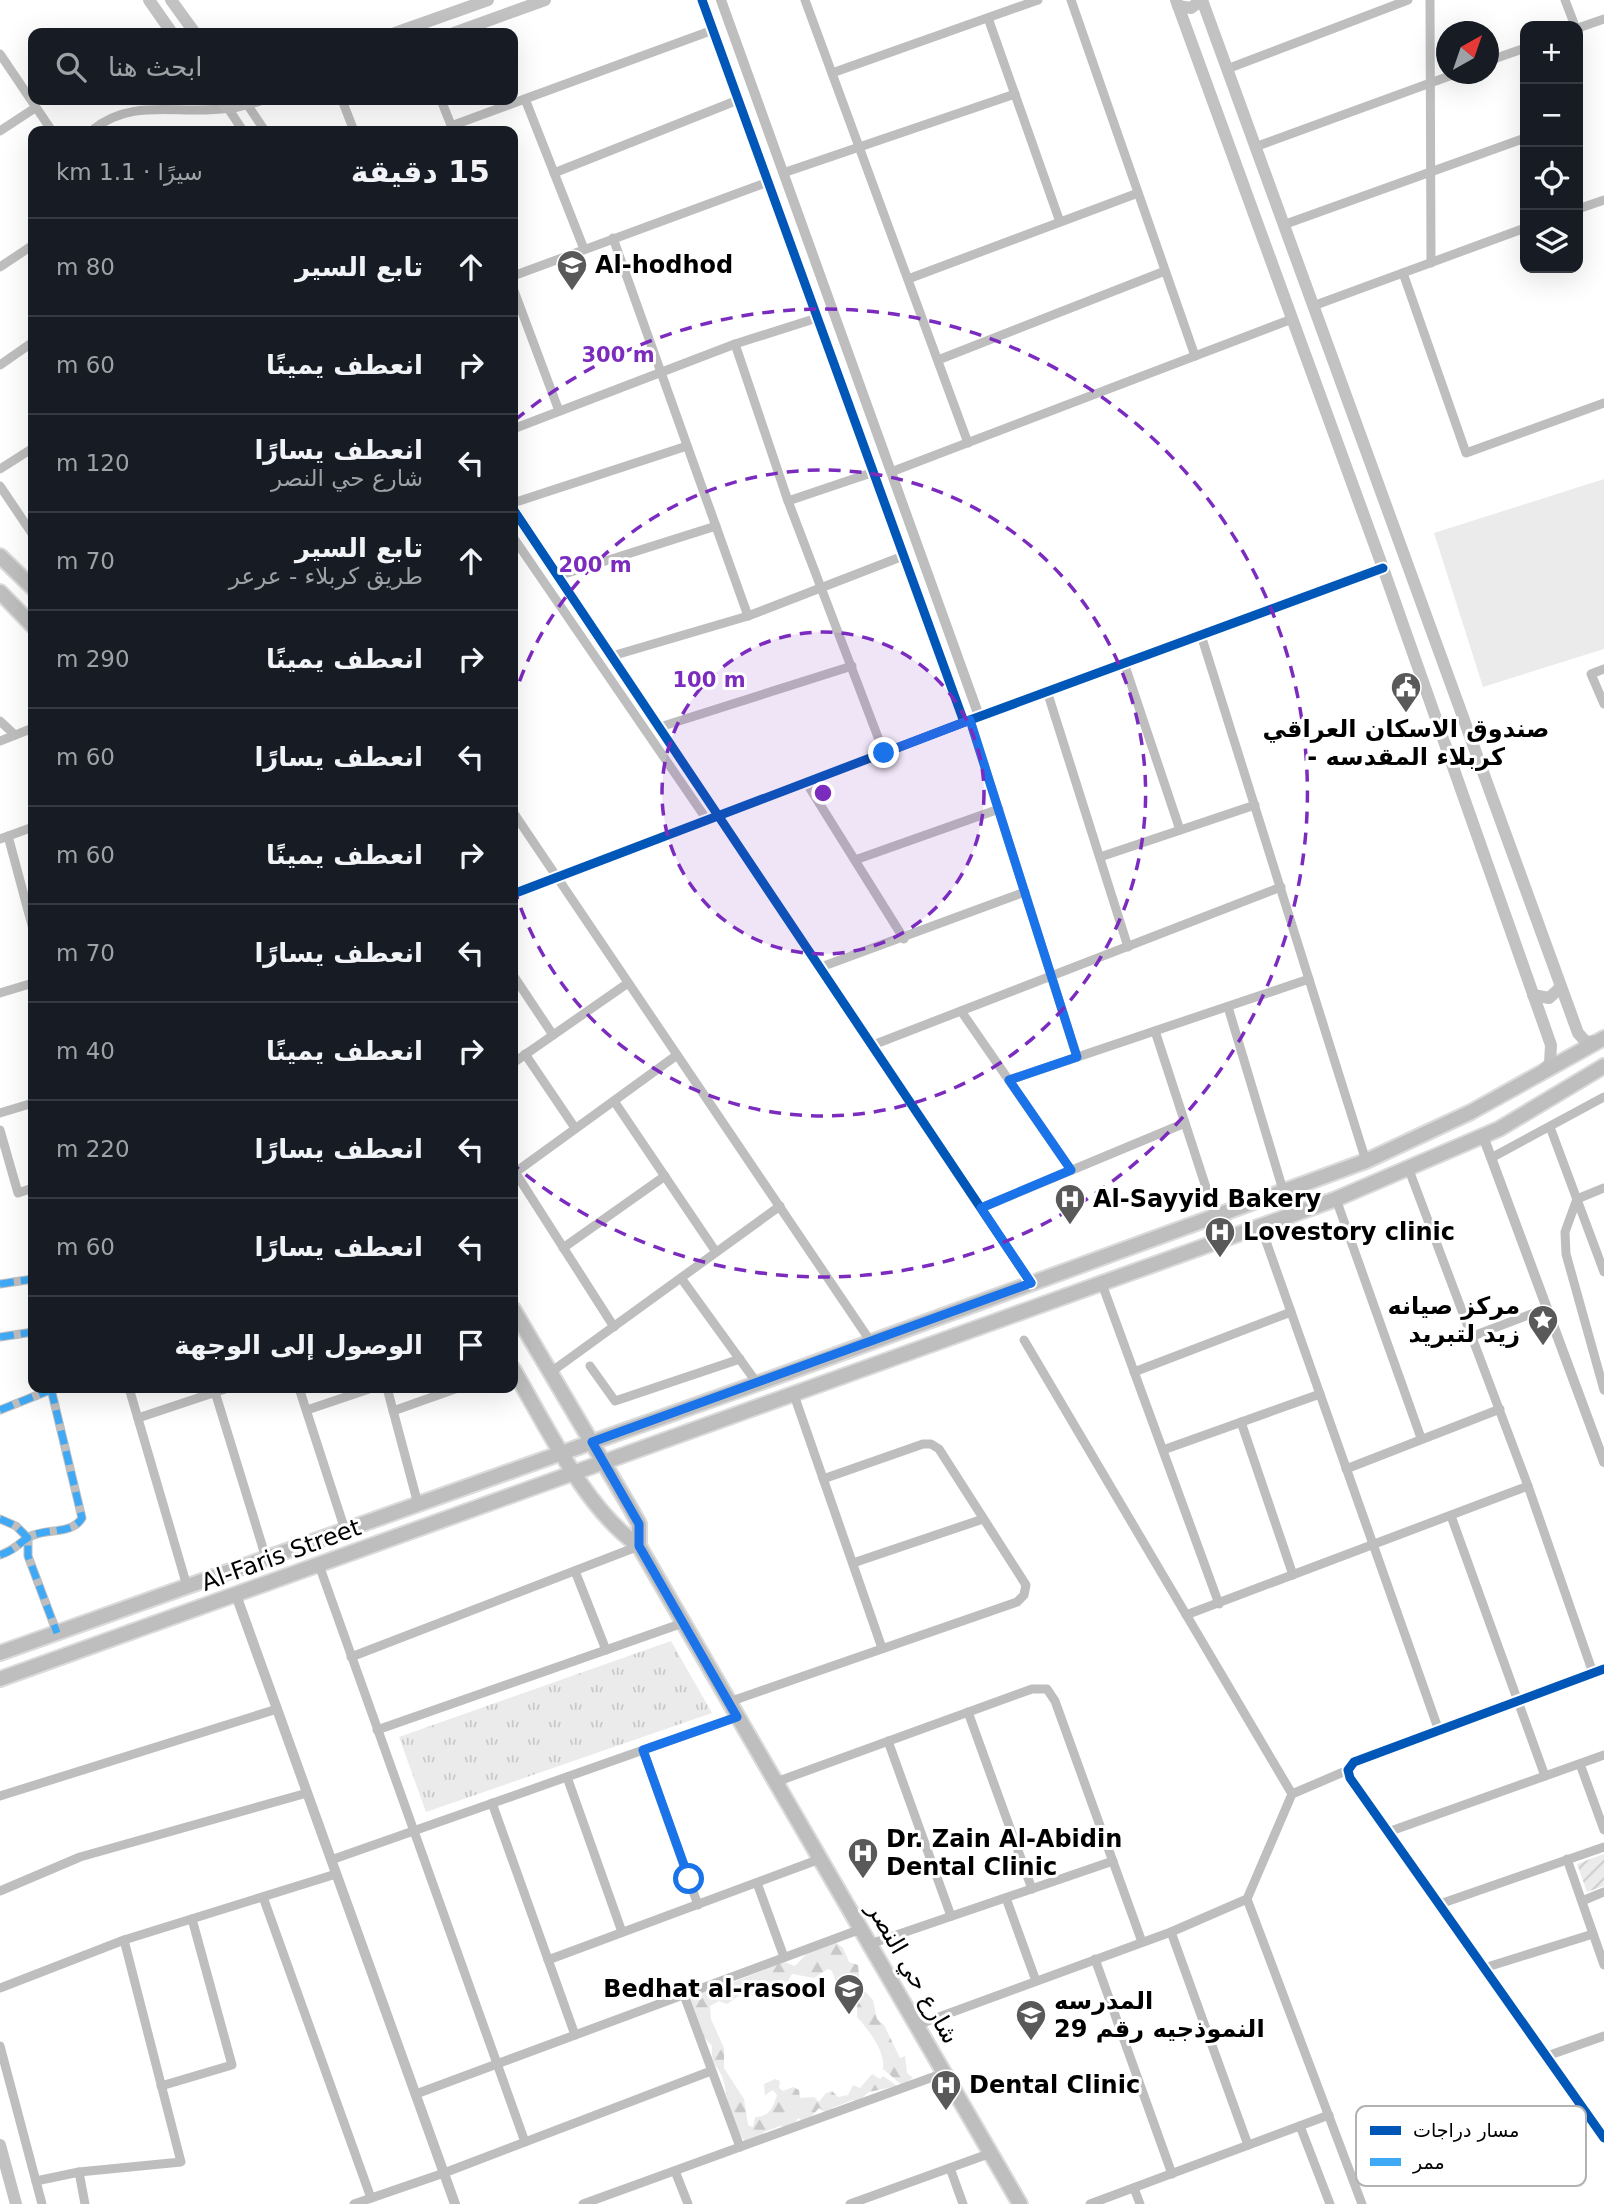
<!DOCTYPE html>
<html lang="ar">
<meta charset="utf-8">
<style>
body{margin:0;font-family:"DejaVu Sans",Cairo,sans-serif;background:#242831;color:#f1f3f6;direction:rtl}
.controls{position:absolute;right:21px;top:21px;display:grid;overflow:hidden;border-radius:14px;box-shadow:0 7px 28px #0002}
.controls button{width:63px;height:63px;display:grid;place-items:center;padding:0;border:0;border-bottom:2px solid #363941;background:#171b24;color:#f1f3f6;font:35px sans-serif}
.compass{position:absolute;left:1436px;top:21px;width:63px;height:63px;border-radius:50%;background:#171b24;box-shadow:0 7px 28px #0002;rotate:40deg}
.stop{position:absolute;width:21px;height:21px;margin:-16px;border:5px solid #1a73e8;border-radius:50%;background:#fff}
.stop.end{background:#1a73e8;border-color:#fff;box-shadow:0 2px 7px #0008}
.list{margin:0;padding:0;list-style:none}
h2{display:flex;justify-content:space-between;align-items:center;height:91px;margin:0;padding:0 28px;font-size:30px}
h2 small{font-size:23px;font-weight:400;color:#9ea1a6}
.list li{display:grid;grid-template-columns:46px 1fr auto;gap:21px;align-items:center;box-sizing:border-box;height:98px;padding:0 28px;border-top:2px solid #363941}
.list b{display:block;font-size:26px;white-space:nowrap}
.list p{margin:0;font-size:23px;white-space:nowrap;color:#9ea1a6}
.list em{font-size:23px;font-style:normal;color:#9ea1a6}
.icon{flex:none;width:38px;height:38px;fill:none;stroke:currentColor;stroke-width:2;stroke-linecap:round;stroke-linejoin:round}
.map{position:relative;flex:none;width:1604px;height:2204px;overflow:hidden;direction:ltr}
.search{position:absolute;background:#171b24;box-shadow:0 7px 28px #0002;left:28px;top:28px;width:490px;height:77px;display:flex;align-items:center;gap:18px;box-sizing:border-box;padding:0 24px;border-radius:14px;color:#9ea1a6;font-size:26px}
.panel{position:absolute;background:#171b24;box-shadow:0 7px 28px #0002;left:28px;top:126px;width:490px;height:1267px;border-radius:14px;direction:rtl}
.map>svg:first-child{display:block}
</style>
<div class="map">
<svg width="1604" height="2204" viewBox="0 0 1604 2204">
<defs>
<pattern id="grass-tufts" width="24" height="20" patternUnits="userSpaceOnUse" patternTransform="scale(1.75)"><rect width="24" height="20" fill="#ebebeb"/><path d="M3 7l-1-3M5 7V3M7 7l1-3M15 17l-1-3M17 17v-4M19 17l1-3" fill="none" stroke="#c8c8c8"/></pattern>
<pattern id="forest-firs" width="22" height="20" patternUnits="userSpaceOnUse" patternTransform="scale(1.75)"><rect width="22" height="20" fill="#ebebeb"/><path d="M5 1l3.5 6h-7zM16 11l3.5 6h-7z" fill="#c8c8c8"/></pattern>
<pattern id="garden-furrows" width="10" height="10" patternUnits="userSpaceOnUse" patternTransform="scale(1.75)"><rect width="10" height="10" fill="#ebebeb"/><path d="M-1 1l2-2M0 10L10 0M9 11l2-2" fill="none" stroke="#c8c8c8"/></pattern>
</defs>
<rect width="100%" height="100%" fill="#fff"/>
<!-- grass -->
<path fill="url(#grass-tufts)" d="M671,1641L712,1713L426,1812L399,1737Z"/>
<!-- forest -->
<path fill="url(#forest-firs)" d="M835,1942L843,1948L849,1962L858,1965L860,1986L873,2000L877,2019L884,2025L900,2058L905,2056L907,2073L913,2078L902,2085L883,2069C886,2052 868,2029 857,2017V1999L849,1992H840L832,1971L828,1969L814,1978L792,1974L786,1985L779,1988L773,1987L765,1992L759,1989L754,1996L740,1995L727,2004L719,2001L710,2006L711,2019L724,2048V2068L744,2099L748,2125L753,2127L755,2117C769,2117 773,2108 777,2095L773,2090L765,2095L764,2084L775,2079L780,2081L779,2088L783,2091L793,2087L799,2090L800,2098L814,2097L819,2102L826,2093L832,2091L838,2097L848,2095L853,2085L860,2088L872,2074L880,2079L883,2076L897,2086L869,2092L857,2102L853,2100L832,2108L829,2115L819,2108L806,2123L798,2118L791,2129L780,2126L764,2132L760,2140L745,2142C731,2124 728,2103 724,2082C720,2066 710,2066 712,2046L700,2032L689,2000L695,1998L696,1990H714L784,1962L795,1966L809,1951Z"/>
<!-- garden -->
<path fill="url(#garden-furrows)" d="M1604,1854V1886L1587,1892L1577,1864Z"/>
<!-- pitch -->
<path fill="#ebebeb" d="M1604,479V649L1483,687L1434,533Z"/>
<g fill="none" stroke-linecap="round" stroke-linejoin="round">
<!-- primary casing -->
<g stroke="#dbdbdb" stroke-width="18">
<g id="primary">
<path d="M0,556L33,588"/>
<path d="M0,592L33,626"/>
<path d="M513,1309L632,1511L639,1524V1546"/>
<path d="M513,1369C546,1425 585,1509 639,1546L1020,2204"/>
<path d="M0,1653L792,1371L1366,1161L1471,1112L1604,1038"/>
<path d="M0,1679L1336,1199L1499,1129L1604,1066"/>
</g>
</g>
<!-- minor -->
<g stroke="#bebebe" stroke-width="9">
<path d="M805,0L968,443"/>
<path d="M1071,0L1195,356"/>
<path d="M1430,0L1431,263"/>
<path d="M1565,0L1575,26"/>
<path d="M988,18L1060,222"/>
<path d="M1578,28L1604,19"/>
<path d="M0,54L52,131"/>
<path d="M1488,61L1525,48"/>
<path d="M1227,69L1408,0"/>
<path d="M832,73L1038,0"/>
<path d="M525,99L584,249"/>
<path d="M342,100L354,131"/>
<path d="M441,100L453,130"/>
<path d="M247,104L265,131"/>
<path d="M451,126L713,30"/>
<path d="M0,131L35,108"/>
<path d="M91,131C132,96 180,116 228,108L243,131"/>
<path d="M1255,147L1455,74"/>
<path d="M554,173L738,100"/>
<path d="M783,173L1015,94"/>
<path d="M1578,209L1604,200"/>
<path d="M1283,225L1525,138"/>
<path d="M613,238L748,616"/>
<path d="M0,267L33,245"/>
<path d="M1403,273L1466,453L1604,403"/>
<path d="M513,276L768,182"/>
<path d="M908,279L1138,193"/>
<path d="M513,288L559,411"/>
<path d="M1313,306L1525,228"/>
<path d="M735,344L788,501L884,753"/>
<path d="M938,360L1165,271"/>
<path d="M0,365L33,342"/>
<path d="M513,429L735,344L817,318"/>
<path d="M0,469L33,448"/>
<path d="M891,472L1292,319"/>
<path d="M0,486L33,535"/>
<path d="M788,501L874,472"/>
<path d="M513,503L687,446"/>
<path d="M513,509L1031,1283"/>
<path d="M513,537L707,820"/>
<path d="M558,576L716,526"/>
<path d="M1201,635L1366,1161"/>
<path d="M612,656L748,616L898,558"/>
<path d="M1124,663L1180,830"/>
<path d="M1604,669L1591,674L1604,704"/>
<path d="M1047,691L1128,947"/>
<path d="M970,720L1077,1057"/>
<path d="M0,721L15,735"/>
<path d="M660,727L852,666"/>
<path d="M0,741L33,728"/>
<path d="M806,782L904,939"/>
<path d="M513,812L871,1342"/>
<path d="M8,836L33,929"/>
<path d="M0,839L33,827"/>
<path d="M1100,857L1255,805"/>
<path d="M855,860L999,809"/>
<path d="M821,967L1025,892"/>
<path d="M513,975L553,1035"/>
<path d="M0,993L33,983"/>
<path d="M1228,1007L1283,1190"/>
<path d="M961,1011L1071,1170"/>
<path d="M1155,1031L1215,1215"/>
<path d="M873,1045L1281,887"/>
<path d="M525,1054L575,1128"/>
<path d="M513,1063L628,983"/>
<path d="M1009,1080L1309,979"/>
<path d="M614,1101L716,1252"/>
<path d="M0,1113L33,1103"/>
<path d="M1550,1127L1604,1272"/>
<path d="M0,1130L18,1193L33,1188"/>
<path d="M1491,1158L1604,1097"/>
<path d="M1409,1170L1528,1486L1593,1673"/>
<path d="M515,1172L614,1327"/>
<path d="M513,1174L677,1055"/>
<path d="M1604,1188L1577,1199L1565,1232L1566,1254L1604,1390"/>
<path d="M1336,1199L1421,1438"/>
<path d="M981,1208L1185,1123"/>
<path d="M1261,1227L1439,1731"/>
<path d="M563,1248L665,1176"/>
<path d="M681,1278L757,1383"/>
<path d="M0,1284L33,1279"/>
<path d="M1102,1284L1219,1604"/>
<path d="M1473,1336L1547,1308"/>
<path d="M0,1337L33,1332"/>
<path d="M1024,1340L1292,1794"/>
<path d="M590,1366L615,1401L740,1359"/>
<path d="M551,1372L780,1206"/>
<path d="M1134,1372L1291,1312"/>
<path d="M129,1388L187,1586"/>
<path d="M299,1388L345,1530"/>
<path d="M387,1388L418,1504"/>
<path d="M215,1392L266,1558"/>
<path d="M794,1395L882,1648"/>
<path d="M0,1410L55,1388"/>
<path d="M307,1410L372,1388"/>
<path d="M393,1411L458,1388"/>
<path d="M138,1418L228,1388"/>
<path d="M1241,1422L1293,1575"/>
<path d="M1163,1450L1320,1394"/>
<path d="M1346,1469L1500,1409"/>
<path d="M1451,1516L1545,1776"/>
<path d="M0,1519L16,1526L28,1538V1556L57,1633"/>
<path d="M0,1555C17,1549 16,1545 29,1537C45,1528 72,1535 82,1518L51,1389"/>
<path d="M853,1563L983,1519"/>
<path d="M319,1565L525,2142"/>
<path d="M575,1571L606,1650"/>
<path d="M1186,1615L1528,1486"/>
<path d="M351,1657L639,1546"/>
<path d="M1604,1669L1354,1762L1348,1770L1350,1778L1604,2138"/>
<path d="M729,1702L1017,1602L1024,1595L1026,1585L939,1449L931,1444H923L823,1479"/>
<path d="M968,1712L1032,1889"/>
<path d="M377,1730L683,1623"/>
<path d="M888,1741L951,1916"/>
<path d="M643,1750L698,1905"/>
<path d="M1580,1764L1604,1830"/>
<path d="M567,1777L622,1932"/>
<path d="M776,1782L1032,1689H1047L1055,1701L1142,1942"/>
<path d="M0,1796L277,1709"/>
<path d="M492,1803L575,2035"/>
<path d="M1388,1832L1604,1755"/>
<path d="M1567,1859L1604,1965"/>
<path d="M331,1860L737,1717"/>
<path d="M757,1883L784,1957"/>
<path d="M0,1891L80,1857L307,1793"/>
<path d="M263,1897L371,2198"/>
<path d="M1006,1898L1036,1981"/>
<path d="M1247,1899L1362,2204"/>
<path d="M1582,1901L1604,1892"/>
<path d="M1440,1904L1604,1847"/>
<path d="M1171,1932L1248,2145"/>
<path d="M870,1944L1113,1861"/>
<path d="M1095,1959L1172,2174"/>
<path d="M548,1960L820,1859"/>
<path d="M1484,1968L1593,1934"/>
<path d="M0,1988L124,1940L336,1874"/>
<path d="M684,1995L740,2147"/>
<path d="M917,2025L1171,1932L1247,1899L1292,1794L1348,1770"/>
<path d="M0,2046L42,2204"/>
<path d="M1547,2056L1604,2036"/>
<path d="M161,2086L232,2065L192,1919"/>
<path d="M416,2094L861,1929"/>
<path d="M1300,2126L1330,2204"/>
<path d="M950,2168L963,2204"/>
<path d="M675,2171L688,2204"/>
<path d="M79,2172L85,2204"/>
<path d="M36,2181L79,2172L181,2162L124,1940"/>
<path d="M1134,2188L1140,2204"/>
<path d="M354,2204L444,2173L711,2071"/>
<path d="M583,2204L944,2073"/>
<path d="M850,2204L991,2153"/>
<path d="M1090,2204L1329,2115"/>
</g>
<!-- tertiary -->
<g stroke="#bebebe" stroke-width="10">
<path d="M702,0L964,722"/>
<path d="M721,0L979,716"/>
<path d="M513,894L970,720L1383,568"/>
<path d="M1483,1136L1604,1462"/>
<path d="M236,1595L455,2204"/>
</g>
<!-- secondary -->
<g stroke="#c2c2c2" stroke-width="12">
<path d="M149,0L172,33"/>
<path d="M171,0L195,33"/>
<path d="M1176,0L1383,568L1551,1045L1550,1063L1542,1072"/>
<path d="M1202,0L1578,1033L1586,1042L1598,1041"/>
<path d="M1178,6L1191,8L1201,0"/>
<path d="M395,33L488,0"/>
<path d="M454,33L545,0"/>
<path d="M222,100L228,108L259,100"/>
<path d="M1533,995L1549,998L1561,987"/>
<path d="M0,2145L16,2204"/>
</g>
<!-- primary -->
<use href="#primary" stroke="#bebebe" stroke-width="14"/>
<!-- quiet -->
<g stroke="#3fa9f5" stroke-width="7" stroke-dasharray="14 7" stroke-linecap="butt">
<path d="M0,1284L33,1279"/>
<path d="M0,1337L33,1332"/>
<path d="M0,1410L55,1388"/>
<path d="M0,1519L16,1526L28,1538V1556L57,1633"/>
<path d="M0,1555C17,1549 16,1545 29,1537C45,1528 72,1535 82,1518L51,1389"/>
</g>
<!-- cycleway casing -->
<g stroke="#fff" stroke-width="13">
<g id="cycleway">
<path d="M702,0L964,722"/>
<path d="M513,509L1031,1283"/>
<path d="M513,894L970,720L1383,568"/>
<path d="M1604,1669L1354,1762L1348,1770L1350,1778L1604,2138"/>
</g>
</g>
<!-- cycleway -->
<use href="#cycleway" stroke="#0057b8" stroke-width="9"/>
</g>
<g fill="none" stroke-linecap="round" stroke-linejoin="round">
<!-- route -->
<path stroke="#1a73e8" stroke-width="9" d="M689,1879L643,1750L737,1717L639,1546V1524L592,1442L1031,1283L981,1208L1071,1170L1009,1080L1077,1057L970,720L884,753"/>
</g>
<!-- distance rings -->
<circle cx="823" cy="793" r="161" fill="#7b2cbf" fill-opacity=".12"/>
<g fill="none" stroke="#7b2cbf" stroke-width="3.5" stroke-dasharray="12 9">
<circle cx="823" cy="793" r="161"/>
<path d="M513 701A323 323 0 1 1 513 885"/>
<path d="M515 420A484 484 0 1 1 515 1166"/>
</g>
<!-- icons -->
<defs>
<g id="school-pin" transform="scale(1.575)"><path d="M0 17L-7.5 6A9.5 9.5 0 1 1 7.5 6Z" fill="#595959" stroke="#fff"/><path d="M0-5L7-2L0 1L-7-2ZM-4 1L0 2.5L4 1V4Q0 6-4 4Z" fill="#fff"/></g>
<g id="civic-pin" transform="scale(1.575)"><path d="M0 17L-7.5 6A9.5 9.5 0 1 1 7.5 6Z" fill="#595959" stroke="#fff"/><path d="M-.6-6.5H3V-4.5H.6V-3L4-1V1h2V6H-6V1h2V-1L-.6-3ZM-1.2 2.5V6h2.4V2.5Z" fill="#fff"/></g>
<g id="hospital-pin" transform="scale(1.575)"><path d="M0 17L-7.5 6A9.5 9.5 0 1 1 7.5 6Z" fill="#595959" stroke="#fff"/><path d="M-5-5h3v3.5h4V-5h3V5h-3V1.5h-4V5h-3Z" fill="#fff"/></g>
<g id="sight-pin" transform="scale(1.575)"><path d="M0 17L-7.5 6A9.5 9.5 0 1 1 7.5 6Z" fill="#595959" stroke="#fff"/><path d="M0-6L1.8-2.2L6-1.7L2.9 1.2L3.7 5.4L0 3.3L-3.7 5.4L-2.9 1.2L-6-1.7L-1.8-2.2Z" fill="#fff"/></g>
</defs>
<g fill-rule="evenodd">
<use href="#school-pin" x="572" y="265"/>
<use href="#civic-pin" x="1406" y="687"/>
<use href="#hospital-pin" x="1070" y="1199"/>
<use href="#hospital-pin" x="1220" y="1232"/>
<use href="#sight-pin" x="1543" y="1320"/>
<use href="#hospital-pin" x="863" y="1853"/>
<use href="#school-pin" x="849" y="1989"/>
<use href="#school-pin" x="1031" y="2015"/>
<use href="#hospital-pin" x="946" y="2085"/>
</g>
<g text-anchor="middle" stroke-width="6" stroke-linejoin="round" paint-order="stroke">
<!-- poi labels -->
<g font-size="24" font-weight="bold" fill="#000" stroke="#fff" text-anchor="start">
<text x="595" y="273">Al-hodhod</text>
<text x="1406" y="737" text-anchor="middle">صندوق الاسكان العراقي<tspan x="1406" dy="28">- كربلاء المقدسه</tspan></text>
<text x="1093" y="1207">Al-Sayyid Bakery</text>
<text x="1243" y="1240">Lovestory clinic</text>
<text x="1520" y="1314" text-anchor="end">مركز صيانه<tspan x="1520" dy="28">زيد لتبريد</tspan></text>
<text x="886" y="1847">Dr. Zain Al-Abidin<tspan x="886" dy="28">Dental Clinic</tspan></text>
<text x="826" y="1997" text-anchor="end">Bedhat al-rasool</text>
<text x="1054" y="2009">المدرسه<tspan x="1054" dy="28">النموذجيه رقم 29</tspan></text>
<text x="969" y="2093">Dental Clinic</text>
</g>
<!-- street labels -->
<g font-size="24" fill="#000" stroke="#fff">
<text transform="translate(281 1555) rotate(-20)" y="8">Al-Faris Street</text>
<text transform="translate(913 1973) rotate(60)" y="8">شارع حي النصر</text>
</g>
</g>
<!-- legend -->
<rect x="1356" y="2106" width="230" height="80" rx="10" fill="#fff" stroke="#b2b2b2" stroke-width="2"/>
<rect x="1370" y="2126" width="31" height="9" fill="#0057b8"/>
<rect x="1370" y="2158" width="31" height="8" fill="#3fa9f5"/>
<g font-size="19" fill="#000">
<text x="1413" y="2137">مسار دراجات</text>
<text x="1413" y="2169">ممر</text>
</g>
<circle cx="823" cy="793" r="10" fill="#7b2cbf" stroke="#fff" stroke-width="3.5"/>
<g font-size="21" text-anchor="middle" font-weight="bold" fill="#7b2cbf" stroke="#fff" stroke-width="6" stroke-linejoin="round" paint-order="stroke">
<text x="618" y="362">300 m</text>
<text x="595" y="572">200 m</text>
<text x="709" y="687">100 m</text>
</g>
</svg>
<div class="controls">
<button>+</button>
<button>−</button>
<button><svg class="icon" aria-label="locate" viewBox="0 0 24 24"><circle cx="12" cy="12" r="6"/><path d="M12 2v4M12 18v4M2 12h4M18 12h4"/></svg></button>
<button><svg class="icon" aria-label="layers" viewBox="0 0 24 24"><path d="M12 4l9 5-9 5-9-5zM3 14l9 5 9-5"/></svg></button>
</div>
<svg class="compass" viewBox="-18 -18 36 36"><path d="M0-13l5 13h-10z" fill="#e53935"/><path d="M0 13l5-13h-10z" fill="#9ea1a6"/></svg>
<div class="stop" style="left:689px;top:1879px"></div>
<div class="stop end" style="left:884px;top:753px"></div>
<div class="search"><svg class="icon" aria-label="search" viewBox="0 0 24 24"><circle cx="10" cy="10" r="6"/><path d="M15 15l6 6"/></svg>ابحث هنا</div>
<section class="panel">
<h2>15 دقيقة<small>سيرًا · 1.1 km</small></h2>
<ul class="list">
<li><svg class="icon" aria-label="ahead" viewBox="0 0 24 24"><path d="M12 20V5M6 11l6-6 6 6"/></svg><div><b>تابع السير</b></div><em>80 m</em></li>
<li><svg class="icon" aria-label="right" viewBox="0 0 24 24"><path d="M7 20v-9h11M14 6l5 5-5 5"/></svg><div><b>انعطف يمينًا</b></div><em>60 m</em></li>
<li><svg class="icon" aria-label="left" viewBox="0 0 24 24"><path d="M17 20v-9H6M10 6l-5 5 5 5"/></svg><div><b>انعطف يسارًا</b><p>شارع حي النصر</p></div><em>120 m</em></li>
<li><svg class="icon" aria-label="ahead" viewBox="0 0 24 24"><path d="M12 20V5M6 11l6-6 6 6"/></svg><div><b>تابع السير</b><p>طريق كربلاء - عرعر</p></div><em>70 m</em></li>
<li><svg class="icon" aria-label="right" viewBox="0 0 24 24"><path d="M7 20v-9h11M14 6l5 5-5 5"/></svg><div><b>انعطف يمينًا</b></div><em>290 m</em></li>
<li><svg class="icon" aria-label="left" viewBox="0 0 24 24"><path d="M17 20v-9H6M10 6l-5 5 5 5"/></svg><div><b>انعطف يسارًا</b></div><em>60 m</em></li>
<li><svg class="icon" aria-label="right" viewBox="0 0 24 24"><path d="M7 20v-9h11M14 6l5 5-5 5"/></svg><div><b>انعطف يمينًا</b></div><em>60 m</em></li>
<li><svg class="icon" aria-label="left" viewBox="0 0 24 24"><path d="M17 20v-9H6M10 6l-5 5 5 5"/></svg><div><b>انعطف يسارًا</b></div><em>70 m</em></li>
<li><svg class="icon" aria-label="right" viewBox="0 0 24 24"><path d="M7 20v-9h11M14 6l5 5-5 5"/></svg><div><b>انعطف يمينًا</b></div><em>40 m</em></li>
<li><svg class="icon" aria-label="left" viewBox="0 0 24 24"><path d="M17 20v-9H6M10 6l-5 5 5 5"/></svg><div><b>انعطف يسارًا</b></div><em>220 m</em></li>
<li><svg class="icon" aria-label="left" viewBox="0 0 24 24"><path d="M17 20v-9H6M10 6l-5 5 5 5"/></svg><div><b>انعطف يسارًا</b></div><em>60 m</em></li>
<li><svg class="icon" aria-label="arrive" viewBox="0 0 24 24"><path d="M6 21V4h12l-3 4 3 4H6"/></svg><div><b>الوصول إلى الوجهة</b></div></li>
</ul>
</section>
</div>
